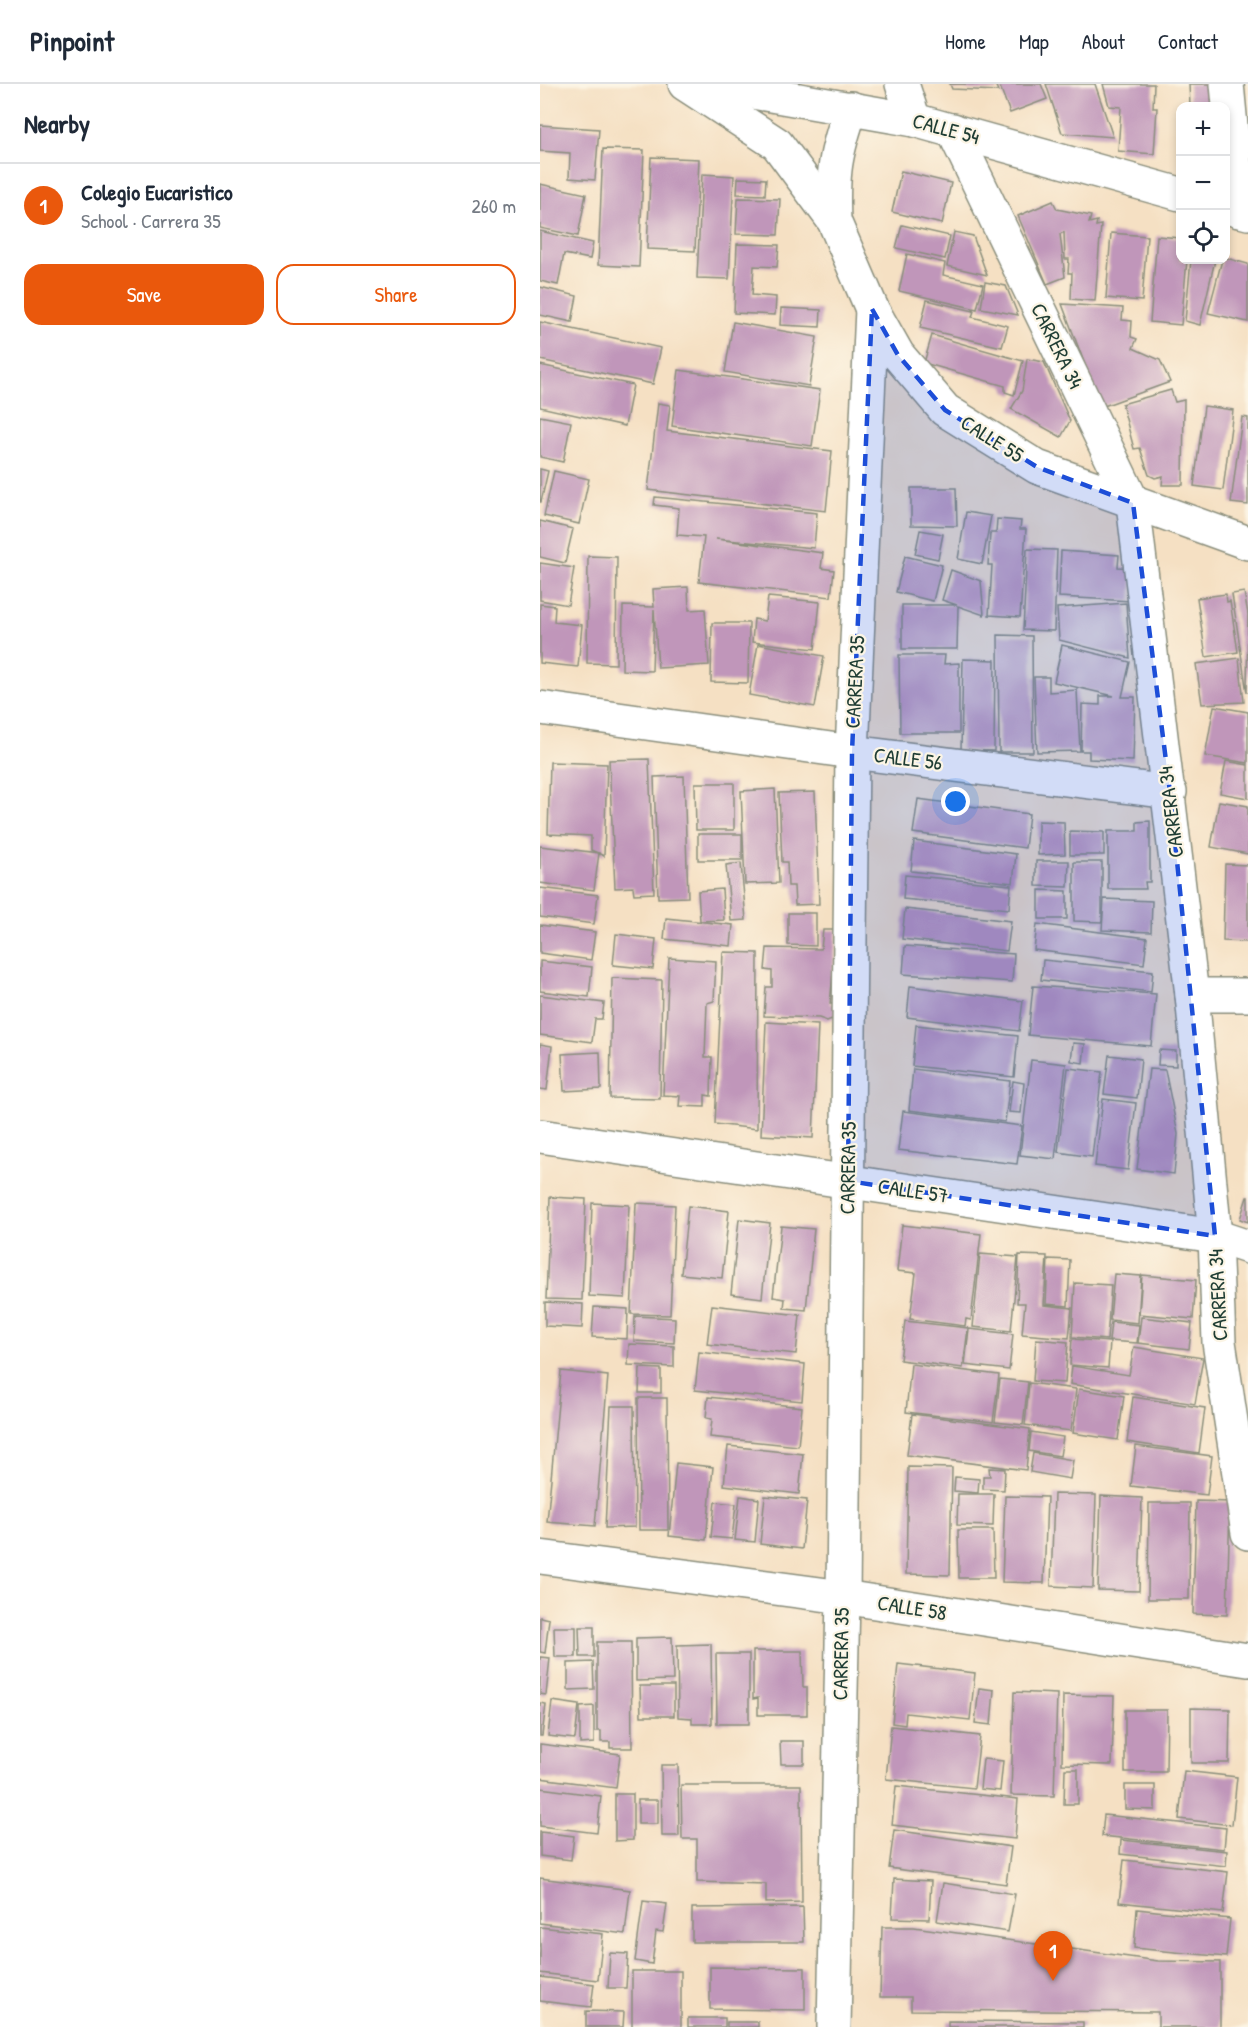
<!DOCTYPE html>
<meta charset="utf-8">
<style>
body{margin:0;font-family:"Patrick Hand",sans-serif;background:#f6f6f7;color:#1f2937}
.controls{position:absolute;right:18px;top:18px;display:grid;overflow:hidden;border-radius:12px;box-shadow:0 3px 9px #0003}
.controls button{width:54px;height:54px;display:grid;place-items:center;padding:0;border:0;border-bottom:2px solid #e0e1e3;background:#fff;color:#1f2937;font:30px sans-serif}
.you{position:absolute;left:416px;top:718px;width:21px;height:21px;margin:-15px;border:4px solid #fff;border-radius:50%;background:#1a73e8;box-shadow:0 0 0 9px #1a73e833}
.badge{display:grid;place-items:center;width:39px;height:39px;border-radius:50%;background:#ea580c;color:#fff;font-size:20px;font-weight:700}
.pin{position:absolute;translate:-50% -50px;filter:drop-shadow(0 2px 3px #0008)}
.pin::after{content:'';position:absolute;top:32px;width:21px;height:18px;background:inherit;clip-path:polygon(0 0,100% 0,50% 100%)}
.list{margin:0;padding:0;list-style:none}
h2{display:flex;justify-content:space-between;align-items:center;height:78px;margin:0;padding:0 24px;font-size:26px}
h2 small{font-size:20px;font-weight:400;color:#747a83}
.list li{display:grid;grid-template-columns:39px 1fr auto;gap:18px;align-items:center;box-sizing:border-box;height:84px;padding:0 24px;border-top:2px solid #e0e1e3}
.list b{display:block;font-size:22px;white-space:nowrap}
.list p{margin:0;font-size:20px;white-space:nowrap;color:#747a83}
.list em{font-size:20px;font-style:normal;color:#747a83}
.actions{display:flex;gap:12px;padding:18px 24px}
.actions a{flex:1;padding:14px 0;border:2px solid #ea580c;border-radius:18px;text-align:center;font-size:21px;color:#ea580c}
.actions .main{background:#ea580c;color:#fff}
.icon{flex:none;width:33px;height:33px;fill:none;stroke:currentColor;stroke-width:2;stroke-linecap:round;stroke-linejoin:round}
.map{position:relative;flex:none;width:708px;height:1943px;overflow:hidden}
header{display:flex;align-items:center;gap:36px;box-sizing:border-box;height:84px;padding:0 30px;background:#fff;border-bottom:2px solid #e0e1e3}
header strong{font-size:28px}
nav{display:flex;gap:33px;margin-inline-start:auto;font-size:21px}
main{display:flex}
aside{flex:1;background:#fff}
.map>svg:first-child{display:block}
</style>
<header>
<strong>Pinpoint</strong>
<nav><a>Home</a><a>Map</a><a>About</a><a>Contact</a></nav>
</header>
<main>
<aside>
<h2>Nearby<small></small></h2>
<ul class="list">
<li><span class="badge">1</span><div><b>Colegio Eucaristico</b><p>School · Carrera 35</p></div><em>260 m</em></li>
</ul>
<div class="actions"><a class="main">Save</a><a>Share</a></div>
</aside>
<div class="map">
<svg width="708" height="1943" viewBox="0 0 708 1943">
<rect width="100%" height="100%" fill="#fcf5e5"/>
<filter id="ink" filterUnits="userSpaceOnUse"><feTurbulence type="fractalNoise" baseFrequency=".0167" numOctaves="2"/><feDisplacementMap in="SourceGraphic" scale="12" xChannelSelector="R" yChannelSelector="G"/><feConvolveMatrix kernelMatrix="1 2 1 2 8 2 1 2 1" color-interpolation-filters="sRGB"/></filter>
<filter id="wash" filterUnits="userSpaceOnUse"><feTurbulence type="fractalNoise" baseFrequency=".008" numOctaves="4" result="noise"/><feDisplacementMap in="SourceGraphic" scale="24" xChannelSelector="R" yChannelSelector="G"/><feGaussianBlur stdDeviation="1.35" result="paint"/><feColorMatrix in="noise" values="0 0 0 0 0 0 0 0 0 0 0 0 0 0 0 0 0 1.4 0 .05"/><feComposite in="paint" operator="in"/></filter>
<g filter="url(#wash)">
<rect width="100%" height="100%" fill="#f5e0c3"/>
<g id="blocks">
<!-- building -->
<g fill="#c096ba">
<path d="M410,0H455L458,7L412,5Z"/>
<path d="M459,0H501L507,15L470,29Z"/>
<path d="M506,0H555L573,53L522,49Z"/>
<path d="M563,0H614L613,24H617L614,70L578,67L581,23L569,22Z"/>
<path d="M649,0H683V22H650Z"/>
<path d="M0,41L59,45L55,96L29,94L30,69L0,67Z"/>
<path d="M63,65L104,66L99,183L58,181Z"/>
<path d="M111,73L159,75L155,167L107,165Z"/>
<path d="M361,87L411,99L402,140L352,128Z"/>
<path d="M162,90L194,92L189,195L157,194Z"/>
<path d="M198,94L226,95L225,111L197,110Z"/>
<path d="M0,100L46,110L38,152L0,144Z"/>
<path d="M198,114L240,115L238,151L196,150Z"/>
<path d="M513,117L517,125L551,132L549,139L557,137L556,142L561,141L555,217L531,215L532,189H528L529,175H525L524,148L520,150L525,193L507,200L478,132Z"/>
<path d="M362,141L410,152L405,175L356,164Z"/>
<path d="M0,147L53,159L50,175L24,170L18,201L0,197Z"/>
<path d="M414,148L433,152L447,191L407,182Z"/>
<path d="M571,149L607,152L602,217L566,214Z"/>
<path d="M617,152L640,154V176H647L641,241L610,238Z"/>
<path d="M197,160L239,161L237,183L214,182L212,211L236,213L235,231L194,229Z"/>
<path d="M367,170L405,179L403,191L443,200L437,225L359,207Z"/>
<path d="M686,174L708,180V238L668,229L682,176Z"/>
<path d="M651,176H675L660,241L645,237Z"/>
<path d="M445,198L466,202L478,231L441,224Z"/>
<path d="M0,203L37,212L32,238L0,231Z"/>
<path d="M387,216L434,227L432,233L468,242L462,263L380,244Z"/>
<path d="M522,220L583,224L582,236L592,237L591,253L597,255L593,264L620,276L630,298L561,323Z"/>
<path d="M241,224L281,226L280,243L240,241Z"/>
<path d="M0,238L121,264L113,300L0,276Z"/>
<path d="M193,238L277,253L269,302L185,288Z"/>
<path d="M392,251L483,277L474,311L465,308V302L384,279Z"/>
<path d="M487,275L504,278L530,337L521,353L471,325L482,307Z"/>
<path d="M0,281L93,301L85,342L0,323Z"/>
<path d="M139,286L280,306L272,362L132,342Z"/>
<path d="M631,306L635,318L644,316L643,401H622L623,392L615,394L609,391L600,364L594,365L582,320Z"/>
<path d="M118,319L130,321L127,347L292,367L286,427L108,406Z"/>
<path d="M664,322L693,326L683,406L654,402Z"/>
<path d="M0,332L31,338L23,378L0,373Z"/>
<path d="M702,333L708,334V421L691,419Z"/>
<path d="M0,385L8,387L1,418H0Z"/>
<path d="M14,387L49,395L39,440L4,432Z"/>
<path d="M371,404H416L417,442L371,441Z"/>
<path d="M115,413L277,429L274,464L176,455L283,469L281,484L294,486L291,513L159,498L164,453L137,451L139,424L114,421Z"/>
<path d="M426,428L451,432L442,480L418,475Z"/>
<path d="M457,435L481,437L480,445H486L480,533L449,531L452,481H448L450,449H456Z"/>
<path d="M0,437L33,445L25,479L0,473Z"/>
<path d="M380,446L403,450L398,475L375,470Z"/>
<path d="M487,465L517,466L514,547L483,546Z"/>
<path d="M521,467L579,471L578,483L593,484L591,517L519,513Z"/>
<path d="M48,472L77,473L76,580L47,579Z"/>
<path d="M365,472L402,481L393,517L356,508Z"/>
<path d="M0,479L34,484L28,521L0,516Z"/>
<path d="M411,486L441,497L444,531L418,522L417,565H362V521H417L402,516Z"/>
<path d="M148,503L149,526L165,525L169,581L118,584L114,525L112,587L82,586L83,522L114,523L113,505Z"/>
<path d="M704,508L708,530L707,609L692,510Z"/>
<path d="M686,510L687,518L690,517L698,568L666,573L657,514Z"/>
<path d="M228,513L280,518L275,565L212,558L214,535L225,537Z"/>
<path d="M586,519L590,574L519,556L517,524Z"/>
<path d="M0,520L15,522L14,538L42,541L38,583L0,579Z"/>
<path d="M172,539H209L208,599L171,598Z"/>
<path d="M458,551L492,552L493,668H459Z"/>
<path d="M218,560L284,572L275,623L209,611Z"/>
<path d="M522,561L590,578L582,613H595L593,677L549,675V667H541L542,620L560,621V612H574L514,598Z"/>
<path d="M359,571H405L404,580L419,579V649H360Z"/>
<path d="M699,574L704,618L662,620L656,580Z"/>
<path d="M423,575L455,576L454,667L421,666Z"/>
<path d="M494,593H509V608L537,606L540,667L497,668Z"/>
<path d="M674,622L708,628V679L665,672Z"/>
<path d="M109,675L114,809L94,810L93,803L75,804L69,676Z"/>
<path d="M686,677L708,681V714L680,709Z"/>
<path d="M10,678L67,680L64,772L51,766V752L8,750Z"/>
<path d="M144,692L148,813L118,814L114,693Z"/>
<path d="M155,699H194V746H156Z"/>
<path d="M235,705L239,799L205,800L201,707Z"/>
<path d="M275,708L279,820L255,821L254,802H248L247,778H242L239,709Z"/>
<path d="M378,715L489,730L485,764L373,749Z"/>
<path d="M679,717L708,722V770L671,763Z"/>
<path d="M498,737L524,738L525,770L498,771Z"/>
<path d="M610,737V798H605L606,805H568V747H597V738Z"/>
<path d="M530,747L564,748V771H530Z"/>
<rect x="158" y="750" width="44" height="26"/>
<path d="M374,757L476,770L473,799L371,787Z"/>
<path d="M0,762L59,769L54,806L0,799Z"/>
<path d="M496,777H529L528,803L496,802Z"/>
<path d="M534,778H562V838L534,837Z"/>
<path d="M201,779L206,836L191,837L186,781Z"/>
<path d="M685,780L708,781V858L683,857Z"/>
<path d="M365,791L471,801L469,825L363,815Z"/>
<path d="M0,804L58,811L54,840L0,833Z"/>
<path d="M182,805L184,836L160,837L158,807Z"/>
<path d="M499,806L527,807V835H499Z"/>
<path d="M564,815L612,817L611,848L562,846Z"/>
<path d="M365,825L471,837L467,867L362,855Z"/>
<path d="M248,829H276V862L248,861Z"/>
<path d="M126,834L193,841L191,862L124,855Z"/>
<path d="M497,840L607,854L604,880L494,866Z"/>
<path d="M0,841L55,848L51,876L0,869Z"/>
<path d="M283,846H297L290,920H295L297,933L287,937L279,934L224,932L226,903H232V887L225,886L227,864L281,865Z"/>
<path d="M76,850L116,855L113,885L73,881Z"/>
<path d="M365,862L474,870L472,898L363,890Z"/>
<path d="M183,868L218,869L217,1045L175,1040Z"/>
<path d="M129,874L176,877L174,917L167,919L165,973H172L171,1012L165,1011V1023L139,1022L140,1012L123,1011Z"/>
<path d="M503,876L613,887L611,908L501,896Z"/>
<path d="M0,877L52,883L49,913L0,907Z"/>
<path d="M72,894L122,896L120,1015L70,1014Z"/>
<path d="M370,902L483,917L479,947L367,933Z"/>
<path d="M493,902L616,910L611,962L488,951Z"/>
<path d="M0,911L64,919L62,935H55L52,958L0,951Z"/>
<path d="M226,938L278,941L273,1054L221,1051Z"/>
<path d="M376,941L478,952L474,993L372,982Z"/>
<path d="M533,959L545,960L543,979L531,977Z"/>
<path d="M0,960L12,962L7,1006L0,1005Z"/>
<path d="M619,966L636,967V982L618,981Z"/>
<path d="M60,968L61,1005L24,1007L22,970Z"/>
<path d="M569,971L601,975L597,1014L564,1010Z"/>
<path d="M491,976L526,980L515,1075L480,1071Z"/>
<path d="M528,984L562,988L552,1073L518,1068Z"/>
<path d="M373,985L470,997L465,1038L369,1026Z"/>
<path d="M609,985L625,986L638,1050L634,1090L597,1085Z"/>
<path d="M473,997L484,999L481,1029L469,1028Z"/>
<path d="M563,1015L596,1019L588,1086L555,1082Z"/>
<path d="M363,1027L482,1042L477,1080L358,1066Z"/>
<path d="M10,1113L46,1115L42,1216L6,1215Z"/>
<path d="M707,1113H708V1138L700,1135Z"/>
<path d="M52,1119L89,1121L85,1214L49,1212Z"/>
<path d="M96,1119L135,1121L130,1231L91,1230Z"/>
<path d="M148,1122L189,1127L182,1194L141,1190Z"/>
<path d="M199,1135L230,1139L222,1214L191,1210Z"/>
<path d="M362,1141L441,1150L431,1236L426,1235L425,1242L370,1235L376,1189L357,1187Z"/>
<path d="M241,1142L274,1145L266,1226L244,1224L245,1215L233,1213Z"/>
<path d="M440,1170L478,1173L471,1247L433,1243Z"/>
<path d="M479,1171L507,1172L504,1221L532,1224L529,1254L482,1250L485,1219H477Z"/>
<path d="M508,1175L530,1176L528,1222L506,1220Z"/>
<path d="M574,1190L601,1192L598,1239L570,1236Z"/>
<path d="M602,1191L656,1196L653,1235L599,1230Z"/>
<path d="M535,1199L571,1201L567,1256L532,1253Z"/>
<path d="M5,1218L43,1220L42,1244L5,1242Z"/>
<path d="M172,1221L260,1231L256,1270L167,1260Z"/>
<path d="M54,1223L88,1225L87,1255L52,1253Z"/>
<path d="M95,1232L135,1234L134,1259L94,1257Z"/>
<path d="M601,1233L652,1239L649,1265L598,1259Z"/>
<path d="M365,1237L428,1244L423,1284L360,1276Z"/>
<path d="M571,1238L599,1241L597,1259L569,1257Z"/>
<path d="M429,1245L473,1250L469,1286L425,1281Z"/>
<path d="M496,1255L528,1258L525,1299L493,1297Z"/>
<path d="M532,1255L570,1258L568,1284L530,1281Z"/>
<path d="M89,1260L134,1262V1283L88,1281Z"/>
<path d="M594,1263L663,1274L655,1320L530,1300L532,1282L589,1291Z"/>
<path d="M159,1268L265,1280L262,1317L155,1306Z"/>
<path d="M371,1280L459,1291L453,1338L366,1328Z"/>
<path d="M100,1284L121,1285V1309H99Z"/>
<path d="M21,1287L68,1292L55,1442L7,1438Z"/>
<path d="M460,1295L488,1298L483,1341L455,1338Z"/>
<path d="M489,1299L536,1305L531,1347L485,1341Z"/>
<path d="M539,1305L584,1312L578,1356L533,1349Z"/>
<path d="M168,1313L262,1323L258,1362L170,1353L172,1335L166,1334Z"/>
<path d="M593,1313L665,1324L659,1369L587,1358Z"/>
<path d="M98,1314H127L128,1446H99Z"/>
<path d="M71,1322H94L95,1443L65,1444Z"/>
<path d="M372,1330L490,1345L486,1386L367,1371Z"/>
<path d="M491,1348L523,1353L520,1372L489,1367Z"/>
<path d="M188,1362L263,1370L259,1410L184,1401Z"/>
<path d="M596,1362L672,1372L667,1411L591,1402Z"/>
<path d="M493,1369L533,1376L530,1395L490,1388Z"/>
<path d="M136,1379L173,1383L166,1456L129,1452Z"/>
<path d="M368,1383L412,1384L410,1491L366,1490Z"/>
<path d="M449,1384L465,1385L464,1406L443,1405V1392H450Z"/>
<path d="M415,1393L439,1395L438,1409L414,1407Z"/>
<path d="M418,1410H454L453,1442L417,1441Z"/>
<path d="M514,1410L556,1411L553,1504L511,1502Z"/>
<path d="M200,1412L219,1415L215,1458L195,1456Z"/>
<path d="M225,1412L267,1416L262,1465L220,1460Z"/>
<path d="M465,1412L507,1413L504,1499L462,1498Z"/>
<path d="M561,1412L602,1414L599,1507L558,1506Z"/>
<path d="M656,1417L690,1418L687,1531L653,1530Z"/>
<path d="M175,1418L196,1420L192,1455L171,1453Z"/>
<path d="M609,1419H650L649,1515H608Z"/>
<path d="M418,1446H453L454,1494H419Z"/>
<path d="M0,1533L9,1535L5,1569L0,1568Z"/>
<path d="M14,1543H36V1573H15Z"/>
<path d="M39,1543H54V1573H40Z"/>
<path d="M132,1553L133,1596L96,1597V1554Z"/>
<path d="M57,1558H91L92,1664H70V1658H61V1647H57Z"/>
<path d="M171,1560L172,1640H152V1634L138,1633L137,1561Z"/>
<path d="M213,1567H262L263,1603H267V1631H218V1614L213,1615Z"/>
<path d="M176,1570H209V1640H177Z"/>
<path d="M0,1573L10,1574L6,1611L0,1610Z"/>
<path d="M53,1578L54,1605L28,1606V1579Z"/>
<path d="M358,1580L435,1589L430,1636L366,1629L365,1641L352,1639Z"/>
<path d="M100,1602H134V1632H101Z"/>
<path d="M439,1604L454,1606L451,1641L435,1639Z"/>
<path d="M474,1608L517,1610L514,1712L471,1711Z"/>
<path d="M523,1611L574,1612L572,1681L522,1680Z"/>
<path d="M12,1617L39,1621L35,1655L8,1652Z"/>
<path d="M0,1619L6,1620L2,1652H0Z"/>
<path d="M54,1622V1659L40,1660V1623Z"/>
<path d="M651,1624L690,1625L689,1679H651Z"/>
<path d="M585,1626H627L626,1688H585Z"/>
<path d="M351,1642L440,1652L434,1704L346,1695Z"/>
<path d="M240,1657H264V1680H241Z"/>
<path d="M0,1660L80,1670L76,1704L0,1694Z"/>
<path d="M443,1675L463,1677L460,1707L440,1705Z"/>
<path d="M121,1681H138L139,1752H122Z"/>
<path d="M525,1685H538V1720H524Z"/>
<path d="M644,1687L697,1693L692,1741L639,1735Z"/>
<path d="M141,1701H261L262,1818L226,1819V1800L157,1798V1755H142Z"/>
<path d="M585,1701H615V1726L585,1725Z"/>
<path d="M356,1702L478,1715L475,1755L352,1741Z"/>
<path d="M0,1704L61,1712L57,1749L0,1742Z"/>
<path d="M75,1710H93V1756L75,1757Z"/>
<rect x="98" y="1716" width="20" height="24"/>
<path d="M564,1731L686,1744L684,1765L562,1752Z"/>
<path d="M354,1746L471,1763L466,1800L349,1784Z"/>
<path d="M0,1748L34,1752L31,1776L0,1772Z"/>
<path d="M581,1756L687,1767L686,1782L580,1770Z"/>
<path d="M584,1776L688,1788L683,1829L579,1818Z"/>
<path d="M0,1794L90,1806L85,1850L0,1839Z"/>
<path d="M354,1795L391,1797L389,1835L352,1834Z"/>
<path d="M403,1799L475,1810L468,1848L397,1837Z"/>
<path d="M103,1817L127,1820L123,1848L116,1847L112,1880L95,1877Z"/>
<path d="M263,1823L264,1858H152V1824Z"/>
<path d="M597,1825L690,1835L686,1873L594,1864Z"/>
<path d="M0,1843L63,1850L58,1896L0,1889Z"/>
<path d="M342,1843H374L618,1877L680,1878V1943H618V1928L371,1926V1913H340Z"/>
<path d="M70,1869L88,1870L86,1904H68Z"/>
<path d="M170,1883L265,1884V1926L170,1925Z"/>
<rect x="92" y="1887" width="49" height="56"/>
<path d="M0,1893L54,1900L51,1923L0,1917Z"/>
<path d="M46,1927L84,1928L83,1943H46Z"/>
<rect x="148" y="1934" width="37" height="9"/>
<path d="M408,1937L543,1938V1943H408Z"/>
<rect x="187" y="1938" width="31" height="5"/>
</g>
</g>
</g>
<g filter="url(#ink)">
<use href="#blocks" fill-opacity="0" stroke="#8a8e7c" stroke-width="1.5"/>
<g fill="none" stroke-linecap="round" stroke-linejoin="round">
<!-- street casing -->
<g stroke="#8a8e7c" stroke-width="36">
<g id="street">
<path d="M145,0L237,60L294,137L332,225L358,271L405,326L497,383L708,459"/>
<path d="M362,0L374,36"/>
<path d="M687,0L699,127"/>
<path d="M413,46L593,419L652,911L675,1152L679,1258L708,1449"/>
<path d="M294,137C292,89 295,70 311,24"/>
<path d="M0,624L312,668L630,708"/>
<path d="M652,911H708"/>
<path d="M0,1052L675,1152L708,1163"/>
<path d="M0,1473L303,1513L708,1576"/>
<path d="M294,1943L303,1513L312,668L332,225"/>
</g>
</g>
<!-- secondary casing -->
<g stroke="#8a8e7c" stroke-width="36">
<g id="secondary">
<path d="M167,0L374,36L640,110"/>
<path d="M686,123L708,129"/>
</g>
</g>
<!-- street -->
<use href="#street" stroke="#fff" stroke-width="33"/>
<!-- secondary -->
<use href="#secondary" stroke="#fff" stroke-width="33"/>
</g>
</g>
<!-- marked area -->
<path fill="#1d4ed8" fill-opacity="0.2" stroke="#1d4ed8" stroke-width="4.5" stroke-dasharray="12 8" stroke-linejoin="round" d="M332,225L358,271L405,326L497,383L593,419L630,708L675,1152L308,1097L312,668Z"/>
<g text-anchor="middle" stroke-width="4.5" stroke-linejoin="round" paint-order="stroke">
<!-- street labels -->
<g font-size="21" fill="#1f3d34" stroke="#fcf5e5">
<text transform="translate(406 45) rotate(15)" y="7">CALLE 54</text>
<text transform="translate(517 262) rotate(64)" y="7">CARRERA 34</text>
<text transform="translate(452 355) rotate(32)" y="7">CALLE 55</text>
<text transform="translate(315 598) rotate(-87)" y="7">CARRERA 35</text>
<text transform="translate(368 675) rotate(7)" y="7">CALLE 56</text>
<text transform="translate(631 728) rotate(-97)" y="7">CARRERA 34</text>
<text transform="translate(308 1084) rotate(-89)" y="7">CARRERA 35</text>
<text transform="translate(373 1107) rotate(8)" y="7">CALLE 57</text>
<text transform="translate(678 1211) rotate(-93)" y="7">CARRERA 34</text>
<text transform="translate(372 1524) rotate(9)" y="7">CALLE 58</text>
<text transform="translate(301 1570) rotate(-89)" y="7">CARRERA 35</text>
</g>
</g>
</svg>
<div class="controls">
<button>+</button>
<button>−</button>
<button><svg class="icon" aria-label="locate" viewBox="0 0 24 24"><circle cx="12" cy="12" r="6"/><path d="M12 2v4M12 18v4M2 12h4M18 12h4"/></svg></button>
</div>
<div class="you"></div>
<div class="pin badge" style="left:513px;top:1897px">1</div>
</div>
</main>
